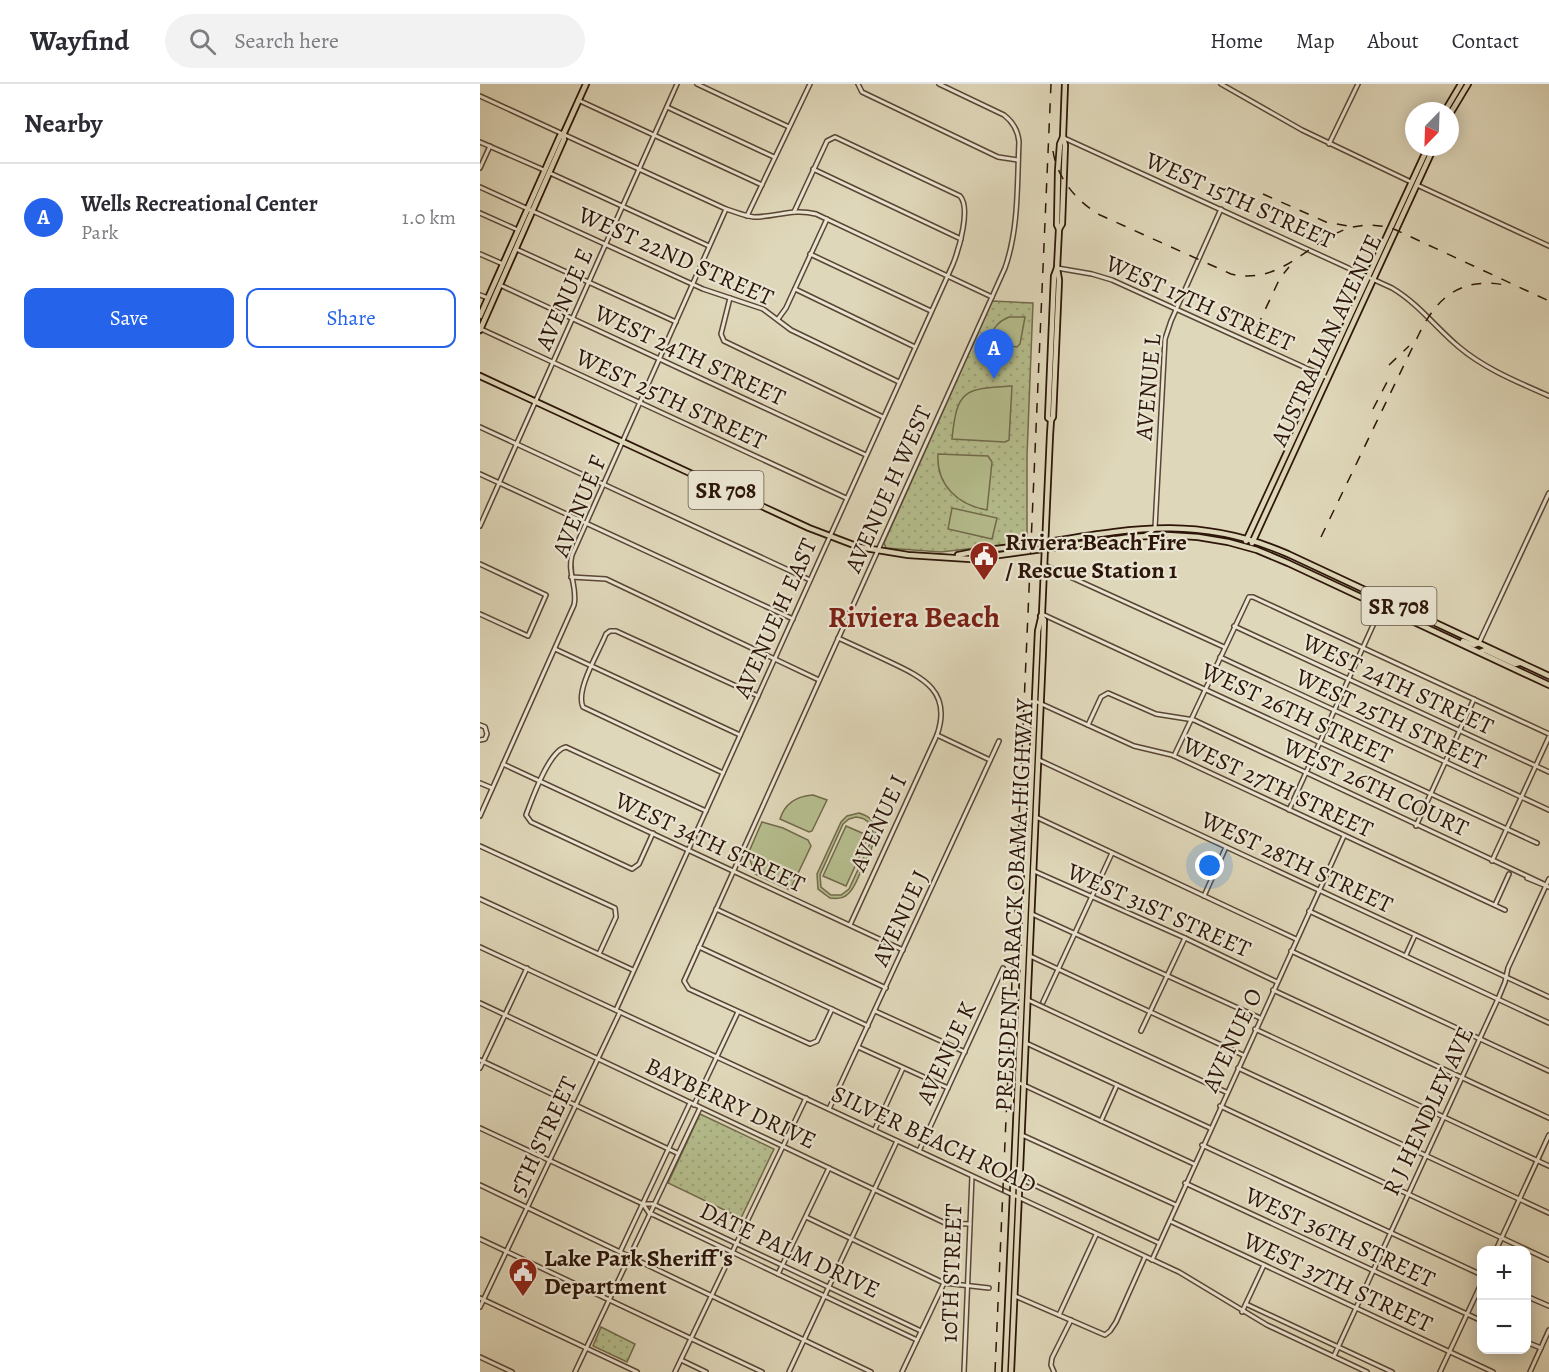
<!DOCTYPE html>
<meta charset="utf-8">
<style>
body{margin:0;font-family:Alegreya,serif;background:#f2f2f3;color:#2b2b33}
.controls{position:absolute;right:18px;bottom:18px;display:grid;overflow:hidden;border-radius:12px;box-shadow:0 3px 15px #0003}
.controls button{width:54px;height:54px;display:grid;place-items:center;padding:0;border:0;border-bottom:2px solid #e1e1e2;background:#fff;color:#2b2b33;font:30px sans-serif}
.compass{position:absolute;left:925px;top:18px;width:54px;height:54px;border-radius:50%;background:#fff;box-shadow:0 3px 15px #0003;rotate:203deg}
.you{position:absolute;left:730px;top:782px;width:21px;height:21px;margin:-15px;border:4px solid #fff;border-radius:50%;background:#1a73e8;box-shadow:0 0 0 9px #1a73e833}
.badge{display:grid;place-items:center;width:39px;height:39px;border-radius:50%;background:#2563eb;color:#fff;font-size:20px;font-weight:700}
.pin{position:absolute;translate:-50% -50px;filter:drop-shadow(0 2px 3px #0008)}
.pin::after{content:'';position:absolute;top:32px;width:21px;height:18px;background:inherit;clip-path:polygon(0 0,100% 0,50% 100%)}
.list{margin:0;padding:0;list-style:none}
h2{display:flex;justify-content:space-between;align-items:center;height:78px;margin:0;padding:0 24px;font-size:26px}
h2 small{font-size:20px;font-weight:400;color:#7c7c81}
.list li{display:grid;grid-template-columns:39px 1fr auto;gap:18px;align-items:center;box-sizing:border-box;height:108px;padding:0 24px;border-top:2px solid #e1e1e2}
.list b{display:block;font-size:22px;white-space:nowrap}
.list p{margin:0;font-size:20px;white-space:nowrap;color:#7c7c81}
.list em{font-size:20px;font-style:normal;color:#7c7c81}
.actions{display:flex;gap:12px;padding:18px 24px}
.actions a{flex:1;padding:14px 0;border:2px solid #2563eb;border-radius:12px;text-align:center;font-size:21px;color:#2563eb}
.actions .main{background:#2563eb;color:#fff}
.icon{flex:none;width:33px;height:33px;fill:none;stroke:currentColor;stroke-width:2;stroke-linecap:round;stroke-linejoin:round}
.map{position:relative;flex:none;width:1069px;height:1288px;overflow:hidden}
header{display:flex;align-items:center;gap:36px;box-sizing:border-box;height:84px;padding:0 30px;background:#fff;border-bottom:2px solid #e1e1e2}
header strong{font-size:28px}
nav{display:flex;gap:33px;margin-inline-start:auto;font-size:21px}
.search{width:420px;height:54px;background:#f2f2f3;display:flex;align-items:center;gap:15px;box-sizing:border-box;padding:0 21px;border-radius:33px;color:#7c7c81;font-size:22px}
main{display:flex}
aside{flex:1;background:#fff}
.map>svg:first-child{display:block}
</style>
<header>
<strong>Wayfind</strong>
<div class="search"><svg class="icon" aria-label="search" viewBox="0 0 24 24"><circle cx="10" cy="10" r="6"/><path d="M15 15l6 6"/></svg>Search here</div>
<nav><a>Home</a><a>Map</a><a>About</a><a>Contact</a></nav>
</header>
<main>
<aside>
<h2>Nearby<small></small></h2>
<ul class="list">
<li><span class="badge">A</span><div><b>Wells Recreational Center</b><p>Park</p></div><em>1.0 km</em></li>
</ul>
<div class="actions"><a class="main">Save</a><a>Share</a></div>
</aside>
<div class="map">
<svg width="1069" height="1288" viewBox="0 0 1069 1288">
<defs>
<pattern id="green-dots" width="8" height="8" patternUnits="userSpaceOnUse" patternTransform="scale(1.5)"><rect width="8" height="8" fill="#b5bd8d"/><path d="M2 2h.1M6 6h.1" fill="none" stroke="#9ca278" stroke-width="1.8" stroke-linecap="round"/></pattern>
</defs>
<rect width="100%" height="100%" fill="#dfd7b9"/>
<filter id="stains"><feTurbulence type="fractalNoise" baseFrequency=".00333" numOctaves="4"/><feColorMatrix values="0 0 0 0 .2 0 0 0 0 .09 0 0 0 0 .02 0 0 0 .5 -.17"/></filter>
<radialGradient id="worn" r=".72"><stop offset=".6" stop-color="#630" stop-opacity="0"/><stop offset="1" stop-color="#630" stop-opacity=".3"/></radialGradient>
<!-- green -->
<g fill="url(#green-dots)" stroke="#716a4b" stroke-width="1.5">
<path d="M512,217L553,219L547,371V458L461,468L406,464L404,459Z"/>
<path d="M220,1030L294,1065L261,1134L188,1099Z"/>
<path d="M121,1243L155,1260L147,1278L113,1262Z"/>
</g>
<!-- pitch -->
<g fill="#b5bd8d" stroke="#716a4b" stroke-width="1.5" fill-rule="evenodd">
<path d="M529,233H545L540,260L537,263L509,259C512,245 517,238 529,233Z"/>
<path d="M532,302L529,356L525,358L472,355C477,305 484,305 532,302Z"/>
<path d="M458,370L508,372L512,378L507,426C478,421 456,401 458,370Z"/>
<path d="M472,424L517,434L512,455L468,445Z"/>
<path d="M333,711L347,716L332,747L329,748L300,735C305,719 317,712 333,711Z"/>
<path d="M379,729C410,738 390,767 382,785C378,793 375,804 368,810C363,815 357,815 350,814L338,805L337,790L361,738L367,732ZM376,733C388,734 394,742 393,753L369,805L361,811H351L341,803L340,791L363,740L369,735Z"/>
<path d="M282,738L303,744L328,756L331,762L310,806L275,790L268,770Z"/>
<path d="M366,742L389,752L366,802L343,792Z"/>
</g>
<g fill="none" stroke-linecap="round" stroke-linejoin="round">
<!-- minor casing -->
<g stroke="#5a4635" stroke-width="6">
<g id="minor">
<path d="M217,0L309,43"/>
<path d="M378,0L382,8L518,73L538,76"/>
<path d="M741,0L822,46L931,98"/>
<path d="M0,12L246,125C256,128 264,132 274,133C297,133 312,124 336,130L512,213"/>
<path d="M98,16L282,101"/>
<path d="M187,23L294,73"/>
<path d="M584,54L912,204C939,220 956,244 979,263C1005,285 1038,298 1069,312"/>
<path d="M0,58L64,86"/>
<path d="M849,60L878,0"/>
<path d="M0,84L10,62"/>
<path d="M333,85L481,155"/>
<path d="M70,89L229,162"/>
<path d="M937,101L1069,162"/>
<path d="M0,103L223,205L283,225L311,246L419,298"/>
<path d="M0,129L38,146"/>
<path d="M267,132L330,0"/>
<path d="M36,165L196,238"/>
<path d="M0,170L23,180"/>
<path d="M330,170L451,227"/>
<path d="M577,184L612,190L632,196L848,294"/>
<path d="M20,201L386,371"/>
<path d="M315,205L435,263"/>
<path d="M0,211L8,214"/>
<path d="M250,214L241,250L244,257L403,333"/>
<path d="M298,235L306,224L347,135"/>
<path d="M1,245L366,414"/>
<path d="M0,343L330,496"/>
<path d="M0,390L313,535"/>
<path d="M0,442L197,0"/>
<path d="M665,451L671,448L675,444L685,255L691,237L741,125"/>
<path d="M0,480L66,511L48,552L0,530"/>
<path d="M564,481L744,563"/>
<path d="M91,493L126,495L339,596"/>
<path d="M562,530L1057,759"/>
<path d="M754,542L1069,688"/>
<path d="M358,554C376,562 393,570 410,578C444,594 472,608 457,651L370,841"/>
<path d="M999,559L1069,409"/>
<path d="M75,565L260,651"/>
<path d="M740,573L1069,726"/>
<path d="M555,617L654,662L692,671L1025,826"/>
<path d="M0,641L5,643L7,650L5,655L0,656"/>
<path d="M608,641L621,613L628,609L676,630L714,636L1066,801"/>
<path d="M457,651L510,676"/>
<path d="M694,672L769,513H773L1069,650"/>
<path d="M559,676L1069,913"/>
<path d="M23,680L423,866"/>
<path d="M243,689L103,623C95,606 119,568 126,550L130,547H136L278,612"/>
<path d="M0,699L12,704"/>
<path d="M809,726L905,515"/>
<path d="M0,732L94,521C98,504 87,489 92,471L246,125"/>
<path d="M556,733L816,855"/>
<path d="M936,742L994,615"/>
<path d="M173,749L159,780L152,785L51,738L46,731C52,715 69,666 86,663L226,727"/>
<path d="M0,762L135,824L136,833L119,870"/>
<path d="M1012,777L1069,653"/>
<path d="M554,787L705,854L797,898"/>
<path d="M1047,794L1069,803"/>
<path d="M724,812L746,763"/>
<path d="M0,815L153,886"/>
<path d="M1015,821L1029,790"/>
<path d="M236,825L406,904"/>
<path d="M829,827L1069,939"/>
<path d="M552,830L780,934"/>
<path d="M0,863L699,1188L787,1241L887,1288"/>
<path d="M219,863L388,942"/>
<path d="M811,867L1069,987"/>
<path d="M926,871L935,851"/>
<path d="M550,872L763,971"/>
<path d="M793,906L1069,1034"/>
<path d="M548,916L746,1008"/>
<path d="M563,918L632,769"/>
<path d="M0,919L465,1139L490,1140"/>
<path d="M352,925L337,957L330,960L209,905L204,897L525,184C539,144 537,100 539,58C538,46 533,38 524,31L459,0"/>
<path d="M136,926L473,180C479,165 491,124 480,112L355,53L347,57L314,128"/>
<path d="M395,927L485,968"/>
<path d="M775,945L1069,1082"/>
<path d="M661,947L705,854"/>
<path d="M546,959L730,1044"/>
<path d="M378,963L468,1004"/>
<path d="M0,976L197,1069"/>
<path d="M0,984L47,884"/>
<path d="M758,984L1069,1129"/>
<path d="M537,998L714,1080"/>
<path d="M214,1021L258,928"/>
<path d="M740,1022L1069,1176"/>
<path d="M349,1025L519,657"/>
<path d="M621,1037L637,1001"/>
<path d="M0,1044L163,1120L169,1129L174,1131L437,1256"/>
<path d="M395,1045L423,984"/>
<path d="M542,1051L696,1121"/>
<path d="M722,1061L1002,1191"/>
<path d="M439,1067L523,884"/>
<path d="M539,1094L679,1159"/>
<path d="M705,1099L1002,1237"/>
<path d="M0,1101L391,1288"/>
<path d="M163,1120H173L441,1247"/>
<path d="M326,1133L464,1199L509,1204"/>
<path d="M690,1137L1013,1288"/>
<path d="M0,1155L282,1288"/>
<path d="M1016,1166L1069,1051"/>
<path d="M140,1168L210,1019"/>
<path d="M672,1176L864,752"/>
<path d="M298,1190L349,1084"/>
<path d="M535,1212L625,1251L630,1247L636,1238L665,1173"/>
<path d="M1046,1212L1069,1222"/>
<path d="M0,1214L157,1288"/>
<path d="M766,1220L912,1288"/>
<path d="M0,1223L140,928"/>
<path d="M762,1228L784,1181"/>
<path d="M579,1231L616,1151"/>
<path d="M1046,1258L1061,1264"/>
<path d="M854,1272L1018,915L1025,898L1028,884L1069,795"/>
<path d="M0,1273L32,1288"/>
<path d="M201,1276L226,1288"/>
<path d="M95,1288L220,1024"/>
<path d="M195,1288L326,1014"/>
<path d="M309,1288L417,1057"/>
<path d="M422,1288L464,1199"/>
<path d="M484,1288L492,1092"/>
<path d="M574,1288L571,1281L572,1274L591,1236"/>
<path d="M960,1288L1002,1198"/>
<path d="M1050,1288L1069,1246"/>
</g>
</g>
<!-- major casing -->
<g stroke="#2d1609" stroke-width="8">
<g id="major">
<path d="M965,27L981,0"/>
<path d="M970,30L988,0"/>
<path d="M579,145L582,140L585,61L583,53"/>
<path d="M0,232L80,52L83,51L106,0"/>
<path d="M0,246L84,55L83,51"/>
<path d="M0,292L329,444L379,463L428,471L490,475L651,453L687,451L718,453L748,458L777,466L808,479L1069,601"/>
<path d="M571,336L568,334L574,192L577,184L579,145L577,141L578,87L580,60L583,53L585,0"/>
<path d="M766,457L948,63"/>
<path d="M772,459L954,63"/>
<path d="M478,471C503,465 529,464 555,460C649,445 716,430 808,470L1069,592"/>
<path d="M983,557L994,561L999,559"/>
<path d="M1000,568L1005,566L1035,580L1039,579"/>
<path d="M525,1288L558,547L562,530L570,351L571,336L573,333L579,196L577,184"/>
<path d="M531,1288L563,567L564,536L561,532"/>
</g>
</g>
<!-- minor -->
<use href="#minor" stroke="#eae5d2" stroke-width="3"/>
<!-- major -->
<use href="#major" stroke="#dfd7b9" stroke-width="4.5"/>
<!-- rail -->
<g stroke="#2d1609" stroke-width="1.5" stroke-dasharray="10 10" stroke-linecap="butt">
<path d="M573,67C577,94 597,118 620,131L751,190C819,206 843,120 916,146L1069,217"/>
<path d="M783,110L846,138L868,142"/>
<path d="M777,243L800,194L809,183"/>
<path d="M909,281L929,262"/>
<path d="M893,325L907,298"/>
<path d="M841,453L939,250C957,213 981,193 1025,201"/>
<path d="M515,1288L571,0"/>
</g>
</g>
<!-- icons -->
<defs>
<g id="civic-pin" transform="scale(1.5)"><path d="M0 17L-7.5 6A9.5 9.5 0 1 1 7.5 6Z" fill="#8f2418" stroke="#eae5d2"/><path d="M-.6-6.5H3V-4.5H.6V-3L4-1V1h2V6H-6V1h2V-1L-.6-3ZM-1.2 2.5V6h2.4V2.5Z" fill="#fff"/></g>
</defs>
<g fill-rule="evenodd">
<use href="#civic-pin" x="504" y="472"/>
<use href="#civic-pin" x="43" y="1188"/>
</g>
<g text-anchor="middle" stroke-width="4.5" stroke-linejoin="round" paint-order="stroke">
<!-- shield labels -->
<g fill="#eae5d2" stroke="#665445" stroke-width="1.5">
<rect x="208.5" y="387" width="75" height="38" rx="4.5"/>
<rect x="881.5" y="503" width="75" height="38" rx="4.5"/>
</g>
<g font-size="22" font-weight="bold" fill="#2d1609">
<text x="246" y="414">SR 708</text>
<text x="919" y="530">SR 708</text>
</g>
<!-- street labels -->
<g font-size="24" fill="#2d1609" stroke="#eae5d2">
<text transform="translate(760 116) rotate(24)" y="8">WEST 15TH STREET</text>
<text transform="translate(196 172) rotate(24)" y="8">WEST 22ND STREET</text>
<text transform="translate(84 215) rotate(-66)" y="8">AVENUE E</text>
<text transform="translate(720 219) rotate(24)" y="8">WEST 17TH STREET</text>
<text transform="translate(846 256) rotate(-65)" y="8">AUSTRALIAN AVENUE</text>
<text transform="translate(210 271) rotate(25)" y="8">WEST 24TH STREET</text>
<text transform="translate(668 303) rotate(-85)" y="8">AVENUE L</text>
<text transform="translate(191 315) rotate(25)" y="8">WEST 25TH STREET</text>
<text transform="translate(408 405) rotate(-66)" y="8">AVENUE H WEST</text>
<text transform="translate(99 422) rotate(-68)" y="8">AVENUE F</text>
<text transform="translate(295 534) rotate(-66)" y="8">AVENUE H EAST</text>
<text transform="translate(918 600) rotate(25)" y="8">WEST 24TH STREET</text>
<text transform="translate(817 629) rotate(25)" y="8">WEST 26TH STREET</text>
<text transform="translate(911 635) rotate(25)" y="8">WEST 25TH STREET</text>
<text transform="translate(798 703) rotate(25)" y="8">WEST 27TH STREET</text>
<text transform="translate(896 703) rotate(25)" y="8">WEST 26TH COURT</text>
<text transform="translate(398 739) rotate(-65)" y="8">AVENUE I</text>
<text transform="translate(230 758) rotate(25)" y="8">WEST 34TH STREET</text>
<text transform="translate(817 778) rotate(25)" y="8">WEST 28TH STREET</text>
<text transform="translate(534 821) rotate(-87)" y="8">PRESIDENT BARACK OBAMA HIGHWAY</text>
<text transform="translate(679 826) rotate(24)" y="8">WEST 31ST STREET</text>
<text transform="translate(420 834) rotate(-65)" y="8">AVENUE J</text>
<text transform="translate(752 956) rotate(-65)" y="8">AVENUE O</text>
<text transform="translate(466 969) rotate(-65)" y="8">AVENUE K</text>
<text transform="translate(251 1019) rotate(25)" y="8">BAYBERRY DRIVE</text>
<text transform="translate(948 1027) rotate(-65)" y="8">R J HENDLEY AVE</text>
<text transform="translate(63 1052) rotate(-65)" y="8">5TH STREET</text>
<text transform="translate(454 1055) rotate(25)" y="8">SILVER BEACH ROAD</text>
<text transform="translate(860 1153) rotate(25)" y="8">WEST 36TH STREET</text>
<text transform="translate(310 1166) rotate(25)" y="8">DATE PALM DRIVE</text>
<text transform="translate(471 1189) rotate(-88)" y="8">10TH STREET</text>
<text transform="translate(858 1198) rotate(25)" y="8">WEST 37TH STREET</text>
</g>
<!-- poi labels -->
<g font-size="24" font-weight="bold" fill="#2d1609" stroke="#eae5d2" text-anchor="start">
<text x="525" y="466">Riviera Beach Fire<tspan x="525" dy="28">/ Rescue Station 1</tspan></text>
<text x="64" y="1182">Lake Park Sheriff's<tspan x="64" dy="28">Department</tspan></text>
</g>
<!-- district labels -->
<g font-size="30" font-weight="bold" fill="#7a1f14" stroke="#eae5d2">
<text x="434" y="543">Riviera Beach</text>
</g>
</g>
<rect width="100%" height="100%" filter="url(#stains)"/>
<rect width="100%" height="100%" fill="url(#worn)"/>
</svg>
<div class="controls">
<button>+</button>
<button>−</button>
</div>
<svg class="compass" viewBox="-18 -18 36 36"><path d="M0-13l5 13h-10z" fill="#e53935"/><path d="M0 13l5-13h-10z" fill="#7c7c81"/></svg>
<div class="you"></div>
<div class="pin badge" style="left:514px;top:295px">A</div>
</div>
</main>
